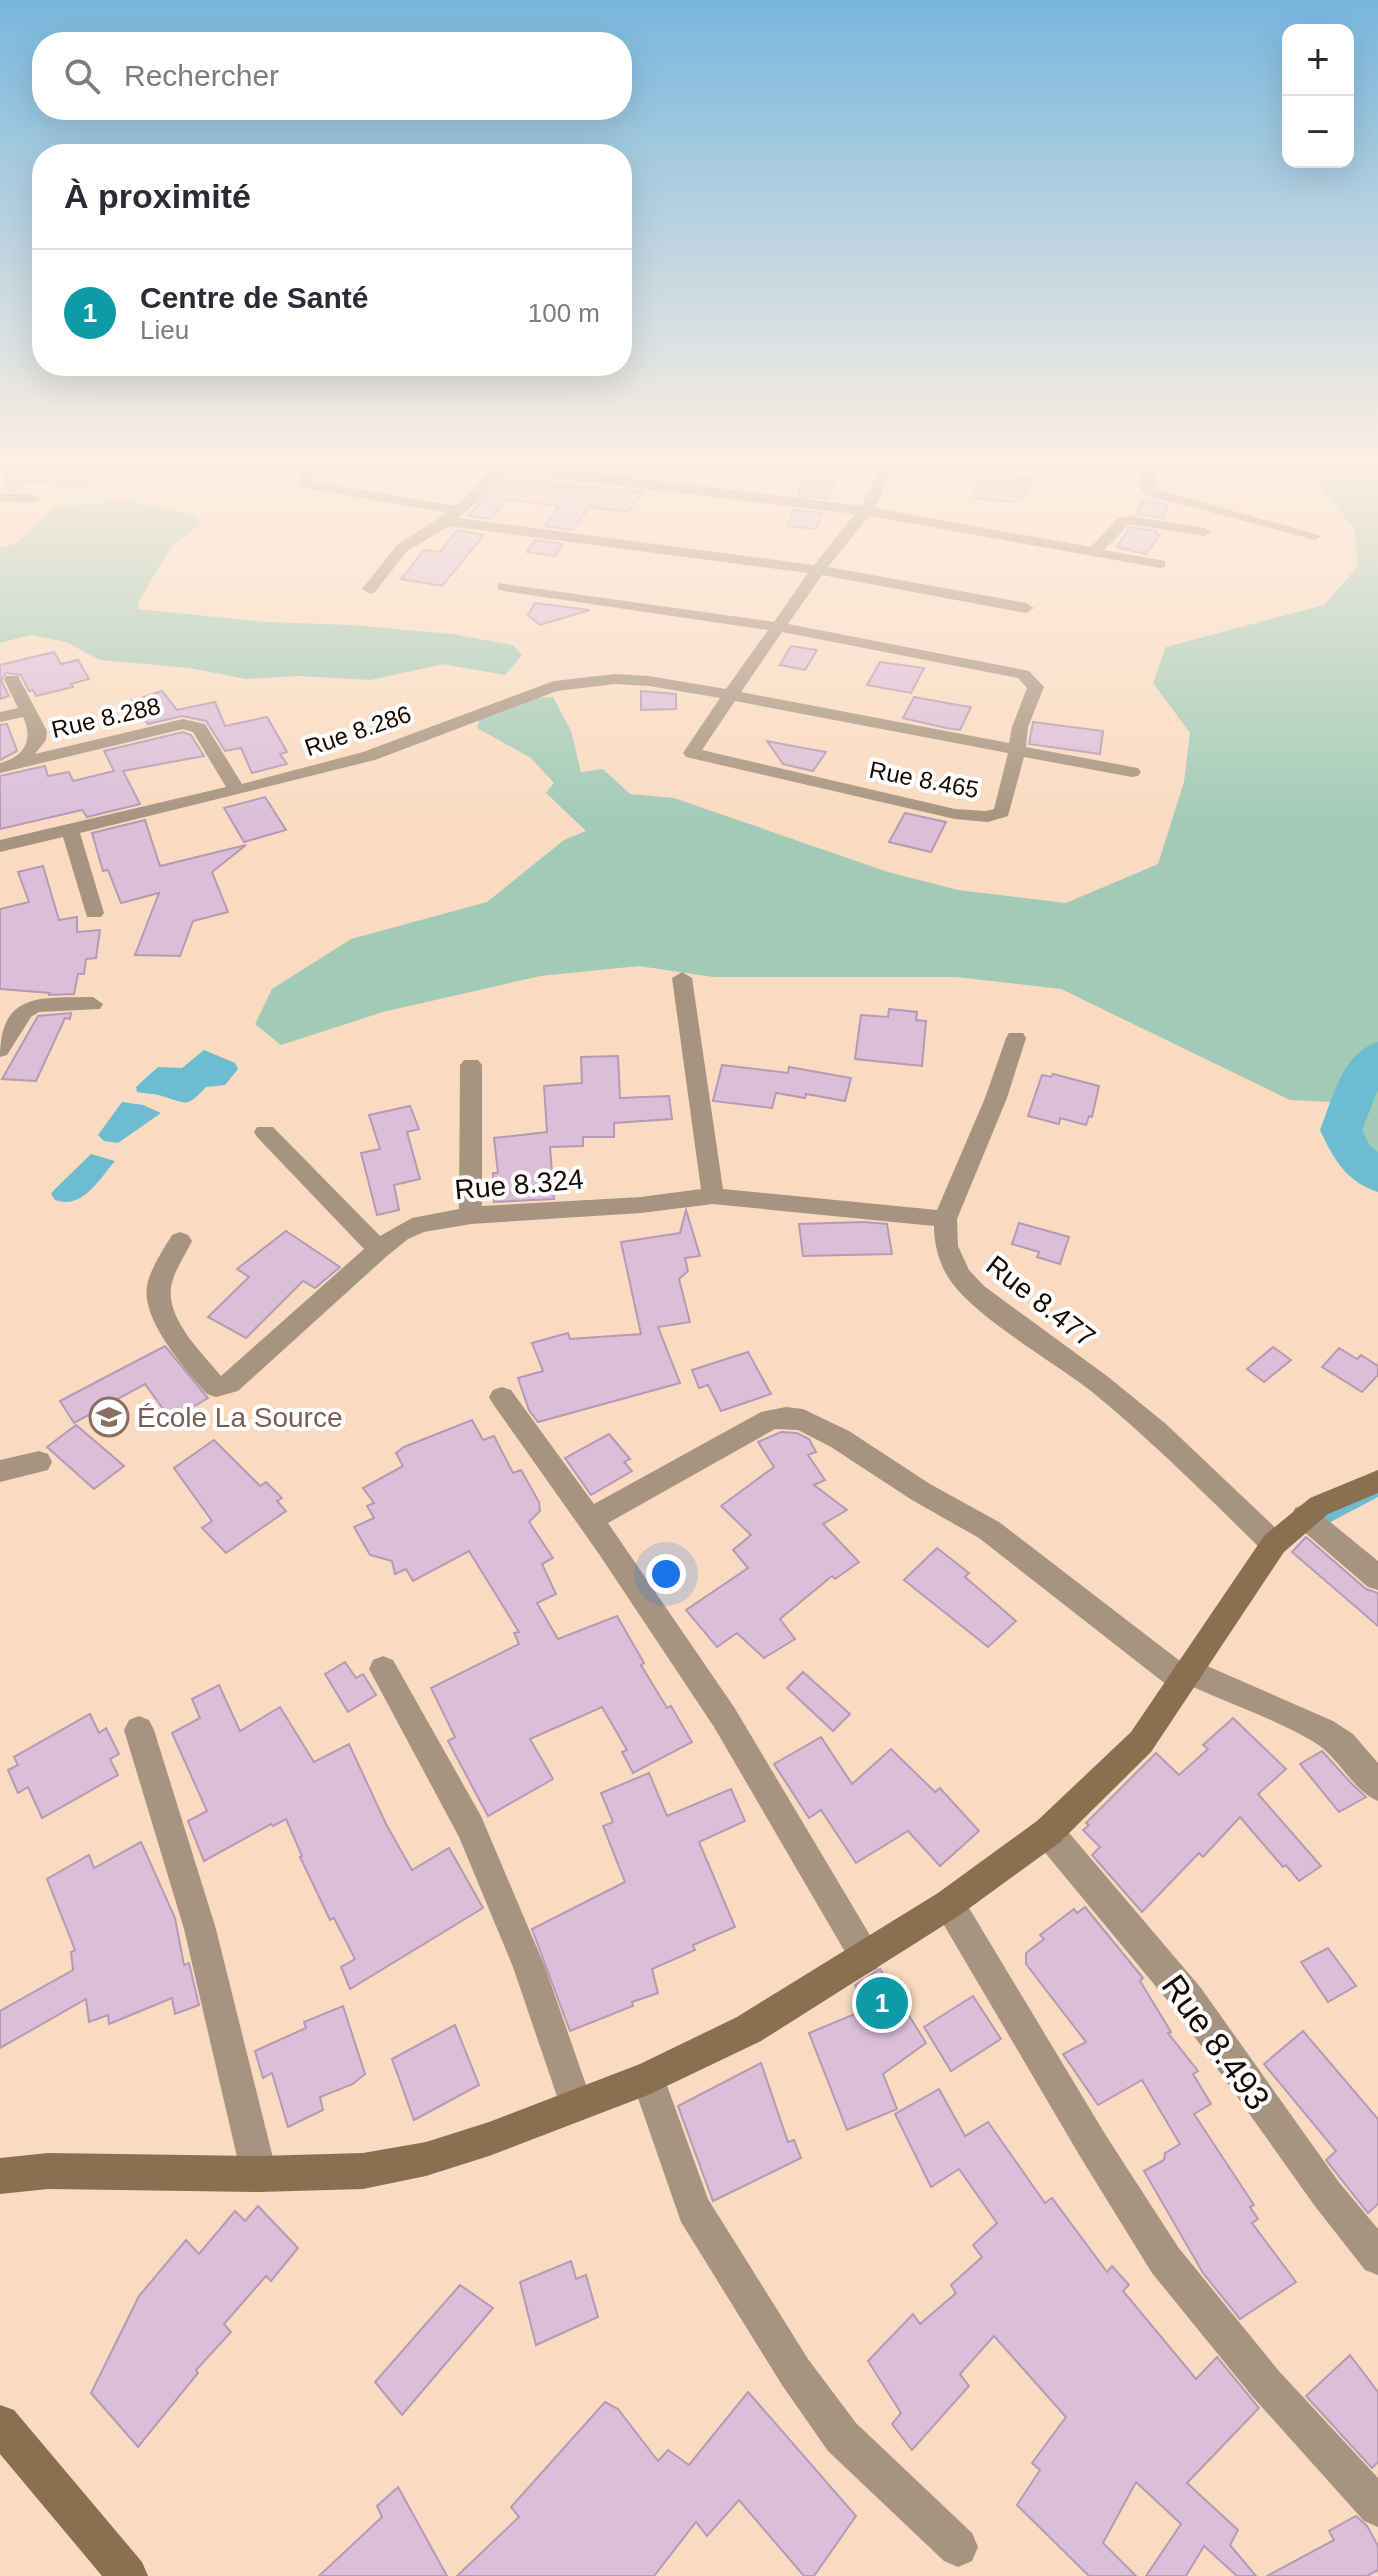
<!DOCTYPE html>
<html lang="fr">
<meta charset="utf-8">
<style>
body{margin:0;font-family:Arial,sans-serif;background:#f2f2f3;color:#2b2b33}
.controls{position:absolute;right:24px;top:24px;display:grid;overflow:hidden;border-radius:16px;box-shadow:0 8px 32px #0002}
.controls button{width:72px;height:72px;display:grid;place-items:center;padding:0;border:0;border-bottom:2px solid #e1e1e2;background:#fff;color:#2b2b33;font:40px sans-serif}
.you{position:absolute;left:666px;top:1574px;width:28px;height:28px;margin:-20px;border:6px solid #fff;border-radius:50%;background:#1a73e8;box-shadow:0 0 0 12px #1a73e833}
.badge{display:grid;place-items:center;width:52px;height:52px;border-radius:50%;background:#0b8043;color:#fff;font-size:26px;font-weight:700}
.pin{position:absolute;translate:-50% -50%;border:4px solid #fff;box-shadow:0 2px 8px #0006}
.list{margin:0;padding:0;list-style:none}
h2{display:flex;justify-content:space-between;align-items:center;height:104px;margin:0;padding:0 32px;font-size:34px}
h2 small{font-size:26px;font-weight:400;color:#7c7c81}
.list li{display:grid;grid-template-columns:52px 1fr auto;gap:24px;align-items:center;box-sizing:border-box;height:128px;padding:0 32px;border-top:2px solid #e1e1e2}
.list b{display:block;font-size:30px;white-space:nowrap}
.list p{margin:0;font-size:26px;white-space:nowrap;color:#7c7c81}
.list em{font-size:26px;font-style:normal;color:#7c7c81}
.icon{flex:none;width:44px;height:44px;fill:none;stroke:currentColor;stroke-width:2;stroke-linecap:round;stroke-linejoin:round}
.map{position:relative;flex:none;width:1378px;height:2576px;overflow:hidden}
.search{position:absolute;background:#fff;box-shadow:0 8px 32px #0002;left:32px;top:32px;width:600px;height:88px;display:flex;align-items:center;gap:20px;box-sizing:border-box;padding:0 28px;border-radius:32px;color:#7c7c81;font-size:30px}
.panel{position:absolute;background:#fff;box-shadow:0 8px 32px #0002;left:32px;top:144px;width:600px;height:232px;border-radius:32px}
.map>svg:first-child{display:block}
</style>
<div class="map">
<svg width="1378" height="2576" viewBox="0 0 1378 2576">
<rect width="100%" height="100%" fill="#fadbc1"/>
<!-- green -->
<g fill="#a1cbb7">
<path d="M1324,461H1378V1176C1365,1166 1341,1151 1342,1132C1342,1123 1350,1111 1353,1103L1290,1100L1061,989L956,977H713L639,966L540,976L383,1012L281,1045L255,1024L272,989L351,939L487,902L564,840L586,831L546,793L554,783L531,758L477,728L479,720L538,698L553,697L571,731L581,772L603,769L630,794L674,798L888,872L958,890L1066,903L1158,864L1184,782L1190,733L1153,683L1166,647L1324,605L1358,566L1355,529L1315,483Z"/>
<path d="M127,501L195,515L200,524L171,547L139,601L138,609L265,622L352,625L451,634L513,645L522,655L505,675L443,664L371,680L298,676L246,679L190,668L100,660L66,642L30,635L0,643V548L18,542L56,506Z"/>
</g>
<!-- water -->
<g fill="#6dbccf">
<path d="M204,1050L235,1063L238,1069L225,1085L206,1087C186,1108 188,1104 162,1096C154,1093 145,1094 137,1092L136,1087L158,1067L182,1068Z"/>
<path d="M122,1102L143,1105L161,1113L118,1143L104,1141L98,1135Z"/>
<path d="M91,1154L115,1161C99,1179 83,1210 55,1200L51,1194L55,1189Z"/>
</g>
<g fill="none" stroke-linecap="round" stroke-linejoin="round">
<!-- stream -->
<path stroke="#6dbccf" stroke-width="9" d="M1319,1523L1378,1492"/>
<!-- river -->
<path fill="#6dbccf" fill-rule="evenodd" d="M1378,1042V1090L1362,1130L1370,1146L1378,1152V1192C1346,1182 1333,1158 1320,1130C1333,1098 1342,1053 1378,1042Z"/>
</g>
<!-- building -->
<g fill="#dbbfda" stroke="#b59ab4" stroke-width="2">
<path d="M7,461H95L91,466H101L82,486L26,481L14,491L6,490Z"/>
<path d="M559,461H684L672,479L559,465Z"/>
<path d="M811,461H843L827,499L798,495Z"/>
<path d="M985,472L1034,479L1024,497L1018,496L1014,502L973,498Z"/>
<path d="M505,475L557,484L642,492L628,512L589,507L573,530L545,526L559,506L506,499L491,519L468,516Z"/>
<path d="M1142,501L1168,505L1163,518L1136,514Z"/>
<path d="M793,510L822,513L816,529L787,526Z"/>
<path d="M1130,527L1157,531L1156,534L1160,535L1146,554L1117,547Z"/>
<path d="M457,530L484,535L442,586L401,579L424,550L440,552Z"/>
<path d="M535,540L563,544L555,556L527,552Z"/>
<path d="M535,603L590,610L540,625L528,615Z"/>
<path d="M791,646L817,650L805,670L780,665Z"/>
<path d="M54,652L61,664L78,660L89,679L71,684L73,687L36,696L33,690L29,691L21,675L6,673L1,680L9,696L0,699V665Z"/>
<path d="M880,662L924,668L911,693L867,685Z"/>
<path d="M162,691L177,710L215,702L225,726L267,717L287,752L280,754L287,764L252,773L241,748L225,751L206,721L182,716L148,724L132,701Z"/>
<path d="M641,691L676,694V709L641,710Z"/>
<path d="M914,697L958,705L971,707L960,730L946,728L903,718Z"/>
<path d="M1033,722L1103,731L1100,754L1029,744Z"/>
<path d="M7,724L17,751L0,760V725Z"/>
<path d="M183,732L191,735L204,756L123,771L140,804L87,817L82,810L0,829V776L45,766L48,776L69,772L73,781L114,771L104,751Z"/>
<path d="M767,741L798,747L826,752L813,771L783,764Z"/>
<path d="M265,797L286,830L244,842L224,808Z"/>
<path d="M905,813L946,822L931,852L889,842Z"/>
<path d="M145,820L160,866L246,845L212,872L228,912L193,921L180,956L135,955L159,893L121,903L108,870L103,871L92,833Z"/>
<path d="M43,866L59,920L77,917V932L100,930L96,958L86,959L84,974H78L74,994L49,995L50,993L0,989V909L29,902L18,872Z"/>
<path d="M889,1009L917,1012L916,1020L926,1021L922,1066L855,1059L861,1015L888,1017Z"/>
<path d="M71,1013L70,1019L65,1018L36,1081L2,1079L38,1016Z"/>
<path d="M618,1056L620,1098L669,1096L672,1119L614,1123V1137H583V1146L550,1147L554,1199L494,1202L493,1173H498L494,1138L547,1132L544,1086L582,1083L581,1057Z"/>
<path d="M722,1065L788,1073L789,1067L851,1078L845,1101L806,1094L805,1098L776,1093L772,1108L713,1101Z"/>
<path d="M1053,1074L1099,1086L1092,1117L1089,1116L1086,1125L1060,1118L1059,1124L1028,1116L1042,1075L1051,1077Z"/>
<path d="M410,1106L419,1129L407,1132L420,1179L394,1185L399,1210L377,1215L361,1153L380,1149L369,1115Z"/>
<path d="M686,1210L700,1256L685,1258L688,1271L679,1279L690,1322L658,1327L680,1383L538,1422L529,1410L518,1378L543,1371L532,1343L568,1333L570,1339L641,1334L621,1242L680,1233Z"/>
<path d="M863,1222L887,1224L892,1254L803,1256L799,1224Z"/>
<path d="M1019,1223L1069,1237L1060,1264L1037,1257L1039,1252L1012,1244Z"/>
<path d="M286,1231L340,1267L315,1288L303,1281L246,1338L208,1317L249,1277L237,1269Z"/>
<path d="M165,1346L208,1398L171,1420L145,1384L74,1423L60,1401Z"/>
<path d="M1273,1347L1291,1360L1264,1382L1247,1369Z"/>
<path d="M1339,1348L1357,1359L1361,1355L1378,1366V1375L1362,1392L1322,1367Z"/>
<path d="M748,1352L771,1394L721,1411L708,1385L699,1388L692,1370Z"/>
<path d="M472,1420L483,1440L494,1436L513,1473L521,1470L539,1502L540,1511L529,1522L553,1558L542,1564L556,1594L537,1603L558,1639L617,1616L644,1663L641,1665L667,1708L671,1706L692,1742L633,1773L622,1752L627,1750L602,1707L530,1739L553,1779L488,1816L448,1741L455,1737L431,1688L519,1644L514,1633L519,1632L469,1551L413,1581L406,1569L395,1574L392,1561L370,1555L354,1527L374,1518L367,1506L374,1503L363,1488L403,1466L396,1453L404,1447Z"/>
<path d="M76,1425L124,1466L94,1489L47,1447Z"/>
<path d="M781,1432L797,1433L809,1439L816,1452L808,1455L825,1480L814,1485L847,1510L823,1524L859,1562L835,1579L832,1576L780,1619L795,1639L764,1658L737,1633L717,1647L686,1610L748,1568L733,1550L751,1535L721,1506L774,1467L758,1442Z"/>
<path d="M609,1434L630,1459L624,1462L632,1471L591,1495L565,1458Z"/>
<path d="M214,1440L260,1486L266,1482L282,1498L277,1501L286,1511L226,1553L202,1528L212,1521L174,1468Z"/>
<path d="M1306,1537L1366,1589L1378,1593V1626L1292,1552Z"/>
<path d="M937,1548L969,1573L965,1577L1016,1621L988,1647L904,1580Z"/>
<path d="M345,1662L356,1678L363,1674L376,1695L348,1712L325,1674Z"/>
<path d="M803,1672L850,1714L833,1731L787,1688Z"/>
<path d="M219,1685L240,1731L280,1707L314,1762L349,1744L386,1824L412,1870L449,1848L483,1908L350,1989L341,1967L355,1959L334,1918L330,1920L300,1857L302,1856L286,1819L273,1826L271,1824L204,1861L188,1821L207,1811L172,1733L200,1718L192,1699Z"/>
<path d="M90,1714L99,1733L106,1728L119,1754L110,1759L118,1775L42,1818L28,1787L18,1793L8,1770L18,1765L14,1757Z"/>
<path d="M1233,1718L1286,1769L1258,1794L1321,1866L1299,1881L1286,1865L1283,1867L1240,1817L1203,1857L1199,1853L1142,1912L1092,1855L1100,1847L1083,1830L1089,1825L1086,1823L1156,1753L1179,1775L1208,1749L1203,1745Z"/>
<path d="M821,1737L852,1784L891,1749L935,1792L940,1788L979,1831L940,1866L908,1831L856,1863L821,1810L809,1818L774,1764Z"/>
<path d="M1322,1751L1351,1783L1366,1797L1339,1812L1300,1764Z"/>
<path d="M649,1773L667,1816L731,1789L745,1821L699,1842L735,1927L693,1945L695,1950L652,1969L658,1993L632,2002L633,2006L570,2031L532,1929L625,1882L603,1826L613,1822L601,1793Z"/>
<path d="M141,1842L175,1918L184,1965L189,1963L199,2005L175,2014L172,1998L109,2024L108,2015L89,2022L86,1999L0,2048V2011L73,1970L71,1952L75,1950L47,1879L89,1855L94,1868Z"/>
<path d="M1085,1907L1143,1978L1140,1981L1171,2032L1168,2033L1198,2071L1193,2074L1211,2104L1194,2114L1254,2205L1250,2207L1258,2219L1252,2223L1296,2282L1240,2319L1203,2273L1144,2171L1164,2160L1165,2153L1180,2144L1142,2080L1098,2105L1063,2054L1086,2042L1026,1964V1953L1044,1939L1040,1935L1074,1909L1077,1913Z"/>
<path d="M1328,1948L1356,1986L1328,2002L1301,1962Z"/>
<path d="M880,1969L926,2043L883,2074L897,2109L847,2130L809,2033L867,2009L855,1985Z"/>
<path d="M973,1996L1001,2039L951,2071L924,2027Z"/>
<path d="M343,2006L365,2074L353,2084L320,2097L323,2110L288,2127L272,2073L263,2078L255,2051L306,2028L304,2022Z"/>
<path d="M455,2025L479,2085L414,2120L392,2059Z"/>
<path d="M1303,2031L1378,2119V2204L1368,2213L1326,2160L1336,2151L1264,2064Z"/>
<path d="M761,2063L788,2142L794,2140L801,2158L713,2201L678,2106Z"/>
<path d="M939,2089L965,2136L988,2122L1045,2203L1052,2198L1107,2272L1112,2266L1129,2285L1123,2291L1196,2379L1217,2357L1259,2408L1187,2483L1238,2530L1230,2545L1256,2576H1237L1204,2546L1186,2576H1146L1181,2524L1136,2482L1103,2543L1136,2576H1089L1017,2505L1040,2470L1032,2463L1066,2417L994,2336L960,2374L969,2386L912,2450L892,2424L901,2413L868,2361L913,2314L920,2324L956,2293L951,2285L982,2257L973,2245L997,2223L959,2169L931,2187L895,2114Z"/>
<path d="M258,2206L298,2248L271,2281L266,2276L224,2324L231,2332L196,2370L198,2373L138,2447L91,2393L139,2296L186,2240L199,2254L235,2211L245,2221Z"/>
<path d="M571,2261L576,2279L586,2275L598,2317L536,2345L520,2282Z"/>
<path d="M460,2285L493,2308L402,2415L375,2382Z"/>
<path d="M1350,2355L1378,2392V2462L1372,2468L1306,2396Z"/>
<path d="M748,2392L856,2516L814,2576H804L739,2500L707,2536L696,2522L654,2576H457L519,2517L511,2507L605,2402L618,2409L658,2461L668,2450L689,2465Z"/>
<path d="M398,2487L447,2576H319L382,2517L377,2506Z"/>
<path d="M1356,2516L1367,2526L1378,2546V2570L1367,2576H1267L1334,2540L1329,2531Z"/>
</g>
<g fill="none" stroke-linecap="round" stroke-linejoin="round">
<!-- street -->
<g fill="#a79480" fill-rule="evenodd">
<path d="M317,461H333L311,481L455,506L476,488L493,467L490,461H504L861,506L883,461H897L874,508L1091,547L1118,518L1129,516L1205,528L1212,532L1205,536L1129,524L1104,550L1165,561V567L1160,568L869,516L828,567L1026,603L1034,608L1026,613L822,575L788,624L1029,671L1044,687L1028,727L1026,747L1138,768L1141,772L1138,776L1132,777L1024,757L1008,816L988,822L955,819L686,757L683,753L720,698L649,686L615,684L557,691L375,760L80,833L104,913L101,917H87L63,837L0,852V840L226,787L193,732L183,729L0,773V763C24,757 34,740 23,717L0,722V712L18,708L4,679L6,676H18L47,731L46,740L35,754L183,719L205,724L242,784L363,752L554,681L615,674L649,676L726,689L768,630L503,591L498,589V583L774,622L808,573L449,526L407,551L375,592L370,594L362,589L397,545L447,513L299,487V475ZM504,472L855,514L814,565L458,518L486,494ZM782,632L1018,678L1027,688L1012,727L1009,743L741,692ZM735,701L1008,753L994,809L986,811L955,809L702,750Z"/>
<path d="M1134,461L1155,462V489L1322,536L1315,540L1145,495L1139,487L1143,467Z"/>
<path d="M0,493L35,495L42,499L35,503L0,501Z"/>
<path d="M682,972L692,978L723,1189L937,1210L985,1098L1006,1038L1009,1033H1023L1026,1038L1007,1098L957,1219L958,1246L969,1270L984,1286L1107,1376L1166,1424L1284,1536L1288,1544L1284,1552L1274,1556L1264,1552C1208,1497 1152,1441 1091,1391C1051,1360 981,1321 952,1283C940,1267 934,1246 934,1226L713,1204L641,1213L471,1224L424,1232L408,1239L387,1256L238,1391L216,1397L207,1394C186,1370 141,1320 147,1286C150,1269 163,1250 172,1235L180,1232L188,1235L192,1241C185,1256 173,1272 171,1288C167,1320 202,1353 221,1376L364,1249L257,1137L254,1132L257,1127H273L380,1236L412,1218L459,1209L460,1065L464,1060H478L482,1065V1206L641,1197L701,1189L672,978Z"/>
<path d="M93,997L103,1004L100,1009L39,1012L31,1017L7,1055L0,1057C0,991 42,998 93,997Z"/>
<path d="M502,1387L511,1390L594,1504L761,1412L786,1407L803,1409L849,1431L930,1484L999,1522L1180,1661L1188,1658L1198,1662L1333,1721L1353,1734L1378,1763V1801C1352,1790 1339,1757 1314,1742C1277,1720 1233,1705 1193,1687L1182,1693L1172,1689L979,1538L912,1500L831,1447L798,1430L775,1429L608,1523L734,1707L877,1947L882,1958L877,1969L866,1974L855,1969L714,1727L599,1554L493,1404L489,1397L493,1390Z"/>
<path d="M39,1451L48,1454L52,1462L48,1470L0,1482V1460Z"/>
<path d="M1304,1504L1313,1508L1378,1561V1590L1368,1587L1295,1524L1291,1516L1295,1508Z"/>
<path d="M383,1656L393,1660L481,1816L545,1967L593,2105L588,2117L576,2122L564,2117L513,1967L459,1837L369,1669L373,1660Z"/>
<path d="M139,1716L149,1720L154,1730L216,1929L277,2174L271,2186L259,2192L247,2186L241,2174L184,1929L124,1730L129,1720Z"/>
<path d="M1048,1817L1059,1821L1201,1988L1338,2181L1378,2229V2275L1365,2270L1314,2205L1177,2012L1037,1843L1033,1832L1037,1821Z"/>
<path d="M949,1888L960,1893L1105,2134L1178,2247L1278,2370L1378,2478V2527L1364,2521L1252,2396L1152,2273L1081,2158L938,1915L933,1904L938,1893Z"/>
<path d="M648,2061L660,2066L708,2199L808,2359L856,2423L972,2533L978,2547L972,2561L958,2567L944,2561L828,2451L782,2385L681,2222L631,2078L636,2066Z"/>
</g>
<!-- secondary -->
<g fill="#8a6f50" fill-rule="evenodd">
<path d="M1378,1470V1493L1328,1514L1284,1552L1151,1752L1059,1843L960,1915L761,2041L648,2095L489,2156L426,2176L363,2189L259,2192L48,2189L0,2194V2158L48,2153L259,2156L363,2153L426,2142L489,2122L640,2064L737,2017L938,1893L1037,1821L1131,1732L1264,1536L1310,1498Z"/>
<path d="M0,2405L14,2410L142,2562L148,2576H102L0,2454Z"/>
</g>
</g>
<!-- sky -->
<linearGradient id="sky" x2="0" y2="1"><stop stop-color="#77b7de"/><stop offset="0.56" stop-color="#fdefe3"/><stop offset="1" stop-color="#fdefe3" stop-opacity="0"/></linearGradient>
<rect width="1378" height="822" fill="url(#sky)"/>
<!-- icons -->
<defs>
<g id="school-ring" transform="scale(2)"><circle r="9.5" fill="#fff" stroke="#8d6e63" stroke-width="1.5"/><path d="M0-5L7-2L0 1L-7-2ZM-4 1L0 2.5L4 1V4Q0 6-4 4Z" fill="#8d6e63"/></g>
</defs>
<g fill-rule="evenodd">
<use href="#school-ring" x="109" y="1417"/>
</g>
<g text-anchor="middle" stroke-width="8" stroke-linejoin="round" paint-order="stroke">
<!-- far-street labels -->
<g font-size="24" fill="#130a03" stroke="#fff">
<text transform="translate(106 718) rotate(-13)" y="8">Rue 8.288</text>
<text transform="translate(358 731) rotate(-19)" y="8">Rue 8.286</text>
<text transform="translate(924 780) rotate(11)" y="8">Rue 8.465</text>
</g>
<!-- street labels -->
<g font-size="28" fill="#130a03" stroke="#fff">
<text transform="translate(519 1184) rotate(-5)" y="10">Rue 8.324</text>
<text transform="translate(1041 1301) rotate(38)" y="10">Rue 8.477</text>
</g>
<!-- education labels -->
<g font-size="28" fill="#785e54" stroke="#fff" text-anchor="start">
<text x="137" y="1427">École La Source</text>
</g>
<!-- near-street labels -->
<g font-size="34" fill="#130a03" stroke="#fff">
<text transform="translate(1216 2042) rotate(54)" y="12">Rue 8.493</text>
</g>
</g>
</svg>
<div class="controls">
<button>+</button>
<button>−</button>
</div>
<div class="you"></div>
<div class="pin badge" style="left:882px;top:2003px;background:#0f9aa8">1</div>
<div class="search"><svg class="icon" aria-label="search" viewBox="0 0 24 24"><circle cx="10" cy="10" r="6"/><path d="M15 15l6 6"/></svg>Rechercher</div>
<section class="panel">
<h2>À proximité<small></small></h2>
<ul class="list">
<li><span class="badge" style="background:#0f9aa8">1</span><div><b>Centre de Santé</b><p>Lieu</p></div><em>100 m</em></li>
</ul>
</section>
</div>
